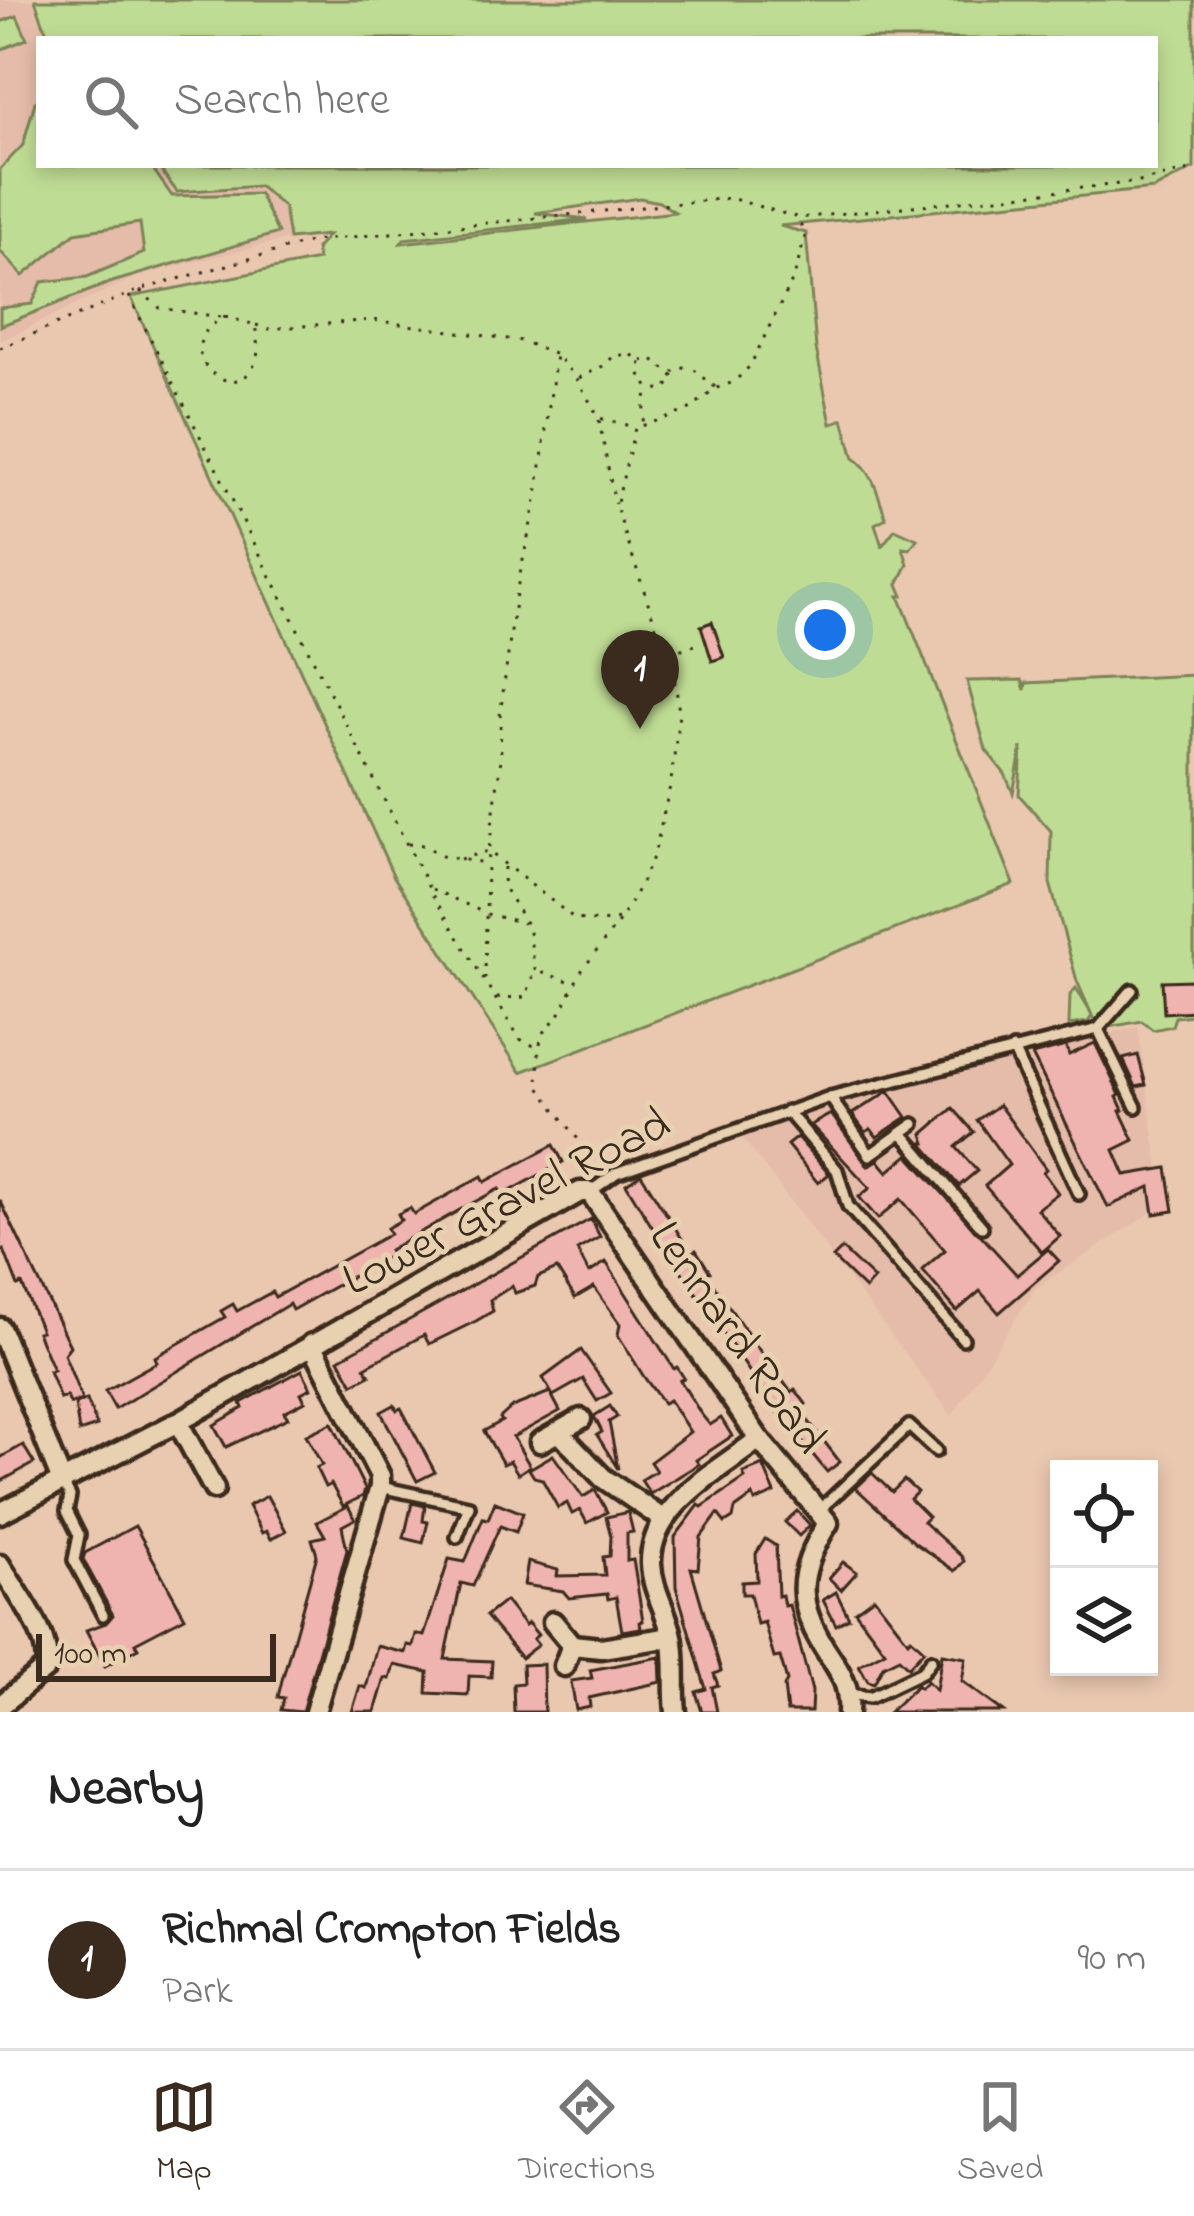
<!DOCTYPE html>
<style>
body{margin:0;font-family:"Indie Flower",sans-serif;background:#f6f6f6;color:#222}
.controls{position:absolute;right:36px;bottom:36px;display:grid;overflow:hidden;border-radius:0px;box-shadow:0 6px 18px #0003}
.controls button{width:108px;height:108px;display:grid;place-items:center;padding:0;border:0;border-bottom:3px solid #e0e0e0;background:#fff;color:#222;font:60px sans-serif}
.scale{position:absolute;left:36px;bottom:30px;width:240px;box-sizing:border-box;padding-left:12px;border:6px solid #3b2a1e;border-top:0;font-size:33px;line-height:42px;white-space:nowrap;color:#3b2a1e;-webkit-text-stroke:9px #e7d1b0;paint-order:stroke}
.you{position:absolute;left:825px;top:630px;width:42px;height:42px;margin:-30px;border:9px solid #fff;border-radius:50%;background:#1a73e8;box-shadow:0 0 0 18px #1a73e833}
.badge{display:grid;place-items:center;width:78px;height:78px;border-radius:50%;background:#3b2a1e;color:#fff;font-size:39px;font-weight:700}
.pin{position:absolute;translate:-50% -99px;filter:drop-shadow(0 3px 6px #0008)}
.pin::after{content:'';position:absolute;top:63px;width:42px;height:36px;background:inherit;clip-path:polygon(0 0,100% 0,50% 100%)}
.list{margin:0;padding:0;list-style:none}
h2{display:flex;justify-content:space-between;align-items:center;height:156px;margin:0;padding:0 48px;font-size:51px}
h2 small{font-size:39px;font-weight:400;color:#767676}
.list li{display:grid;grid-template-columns:78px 1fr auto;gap:36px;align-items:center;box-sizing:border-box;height:180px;padding:0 48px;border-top:3px solid #e0e0e0}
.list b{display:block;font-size:45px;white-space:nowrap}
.list p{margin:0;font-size:39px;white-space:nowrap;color:#767676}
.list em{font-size:39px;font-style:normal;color:#767676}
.icon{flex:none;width:66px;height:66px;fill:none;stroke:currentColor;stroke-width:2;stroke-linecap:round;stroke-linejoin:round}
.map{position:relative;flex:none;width:1194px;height:1712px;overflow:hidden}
.search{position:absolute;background:#fff;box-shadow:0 6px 18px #0003;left:36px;right:36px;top:36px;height:132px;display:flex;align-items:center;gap:30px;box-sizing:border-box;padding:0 42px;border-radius:0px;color:#767676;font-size:45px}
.sheet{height:336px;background:#fff}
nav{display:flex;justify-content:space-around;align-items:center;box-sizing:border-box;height:168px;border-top:3px solid #e0e0e0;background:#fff;font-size:33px;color:#767676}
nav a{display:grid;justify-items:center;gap:6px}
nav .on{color:#3b2a1e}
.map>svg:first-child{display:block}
</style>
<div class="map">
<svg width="1194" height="1712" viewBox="0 0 1194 1712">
<rect width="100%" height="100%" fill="#eac8b0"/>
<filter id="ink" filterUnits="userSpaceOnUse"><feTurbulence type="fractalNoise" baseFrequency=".00833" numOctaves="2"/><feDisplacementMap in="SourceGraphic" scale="24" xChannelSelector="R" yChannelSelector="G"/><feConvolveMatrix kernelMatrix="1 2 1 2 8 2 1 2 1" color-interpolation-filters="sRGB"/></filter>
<g filter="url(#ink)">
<!-- built -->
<g fill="#e5bcaa">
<path d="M0,0H35L49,39H39V165H157L177,192L259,186L284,207L289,239L140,275L0,341Z"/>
<path d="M1138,1027L1164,1204L1036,1288L952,1416L741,1136L885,1086Z"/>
</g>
<!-- green -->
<g fill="#bfdc94" stroke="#7d8359" stroke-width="3" fill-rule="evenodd">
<path d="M35,0H1194V168L1154,189L780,226L806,233L816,348L831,424L843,419L854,458C874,471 878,496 886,518L875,524L882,546L895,529L917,539L910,549L903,548L908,564L898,584L903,596H899L1014,884L521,1072L394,877L131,297L318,260L316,249L328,235L289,239L284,207L259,186L177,192L157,165H1155V39H49ZM640,198L659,202L675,212L401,243L404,239L587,219L535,213Z"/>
<path d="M17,16L27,39L0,50V22Z"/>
<path d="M39,100V165H150L172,196L259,194L278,233L109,283L0,326V308L32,304L42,282L87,277L144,253L140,223L75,233L23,276L0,251V169L23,145L35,102Z"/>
<path d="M1194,675V1015L1175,1017L1172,1026L1153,1030L1142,1021L1098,1029L1092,1016L1088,1022L1069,1025L1070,995L1076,988L1092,1015L1077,981L1050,883L1051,831L1019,795L1022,747L1013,793L1005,774L986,750L967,681L1022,680L1025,690L1026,683Z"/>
</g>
<!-- building -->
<g fill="#f0b4b0" stroke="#3b2a1e" stroke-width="3">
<path d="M712,622L724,657L712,661L701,626Z"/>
<path d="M1192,980L1194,1011L1164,1013L1162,981Z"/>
<path d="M1095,1043L1120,1095L1117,1097L1123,1110L1120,1111L1134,1140L1114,1150L1125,1175L1167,1168L1174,1211L1154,1214L1150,1187L1108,1207L1032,1055L1066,1046L1069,1055Z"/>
<path d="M1138,1055L1146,1085L1136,1087L1123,1059Z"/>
<path d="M889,1091L907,1117L877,1137L871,1129L865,1132L852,1114Z"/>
<path d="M999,1105L1046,1169L1043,1172L1058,1193L1037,1209L1060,1236L1042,1252L985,1186L1009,1165L977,1120Z"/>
<path d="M953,1108L974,1132L956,1147L977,1171L959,1186L922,1143H926L923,1134Z"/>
<path d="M831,1114L868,1166L878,1160L888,1172L908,1155L1017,1275L1048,1249L1059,1261L999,1313L980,1291L957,1311L922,1270L945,1250L901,1199L878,1219L859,1197L870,1188L811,1125Z"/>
<path d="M797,1137L829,1174L818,1183L787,1145Z"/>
<path d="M554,1145L563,1162L503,1195L499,1189L465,1207L389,1250L391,1255L292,1310L289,1304L115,1409L105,1391L157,1362L155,1357L225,1317L221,1311L233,1304L237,1311L272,1292L275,1297L390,1234L387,1228L401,1220L398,1214L410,1208L414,1214L482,1176L485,1182Z"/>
<path d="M641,1174L691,1253L696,1250L710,1272L706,1274L757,1347L791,1392L795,1389L806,1404L799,1409L840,1462L827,1472L772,1405L657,1235L626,1184Z"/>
<path d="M0,1200L70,1346L64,1354L82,1400L70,1404L67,1396L60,1399L49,1371L53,1370L37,1332L41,1331L22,1284L18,1286L4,1250L0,1251Z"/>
<path d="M591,1219L600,1237L577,1250L589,1273L606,1262L674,1369L677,1367L684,1378L680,1380L701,1414L710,1425L721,1418L732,1436L696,1460L699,1464L650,1494L641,1480L656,1471L650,1462L690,1432L669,1400L663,1403L644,1377L618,1335L620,1324L594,1287L575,1298L557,1269L538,1277L535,1286L515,1293L512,1286L490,1300L493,1311L476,1321L429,1344L424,1335L365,1367L370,1375L353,1384L339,1359Z"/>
<path d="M842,1249L874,1279L865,1289L833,1258Z"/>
<path d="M581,1350L611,1393L597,1401L583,1379L553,1396L543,1378Z"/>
<path d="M302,1370L311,1388L301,1393L305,1401L284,1412L288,1418L226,1447L214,1425L243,1408L241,1403Z"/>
<path d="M550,1392L560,1411L513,1437L530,1466L518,1474L510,1461L503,1464L484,1431L502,1421L500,1418L512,1407Z"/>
<path d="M87,1400L97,1426L79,1432L75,1404Z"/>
<path d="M394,1405L397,1410L401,1408L435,1472L417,1481L381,1412Z"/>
<path d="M610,1406L617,1417L609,1422L618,1469L597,1435L602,1432L594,1416Z"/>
<path d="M332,1423L365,1489L363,1496L343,1506L331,1484L325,1487L316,1468L322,1465L306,1435Z"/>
<path d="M23,1445L34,1463L0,1482V1458Z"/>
<path d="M553,1455L583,1497L595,1490L607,1512L587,1523L580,1510L572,1514L567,1503L558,1508L542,1479L534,1477L529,1469Z"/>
<path d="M763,1465L775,1493L755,1502L753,1496L735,1509L733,1518L725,1523L718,1514L701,1537L698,1569L691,1568L721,1671L714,1674L718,1685L712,1687L717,1712H702L696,1692L706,1689L676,1587L675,1537L699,1505L702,1507L745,1478L743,1473Z"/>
<path d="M872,1473L892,1492L904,1480L917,1492L910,1499L928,1517L923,1522L961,1556L964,1561L955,1571L915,1543L856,1488Z"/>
<path d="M267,1496L286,1531L271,1539L267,1531L262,1533L248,1506Z"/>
<path d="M495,1502L523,1513L516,1532L500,1526L473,1586L461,1583L445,1659L492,1661L491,1677L469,1676L468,1695L427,1693L428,1672L394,1665L390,1679L385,1678L375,1712H352L360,1686L366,1688L377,1646L405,1653L407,1645L413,1646L416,1634L424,1636L449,1559L465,1562L483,1518L488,1519Z"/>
<path d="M412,1503L425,1506L423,1521L428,1522L423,1543L404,1538Z"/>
<path d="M348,1506L355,1519L342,1526L347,1550L302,1712L281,1710L284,1698L278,1697L282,1680L317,1555L312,1539L325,1536L317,1522Z"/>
<path d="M797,1511L810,1525L799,1536L785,1522Z"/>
<path d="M628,1512L633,1532L627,1533V1561L633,1560L643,1621L640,1622L641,1628L622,1631L616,1597L608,1599L607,1594L569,1598L563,1591L524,1585L528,1562L558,1570L557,1576L605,1575L603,1557L610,1556L611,1536L606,1517Z"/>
<path d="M135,1526L185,1617L135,1643L138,1648L105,1666L86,1630L106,1623L113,1615L83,1559L85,1553Z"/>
<path d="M765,1539L776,1546L778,1596L782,1595L784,1606L789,1605L812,1691L811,1712H787L784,1686L787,1681L780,1657L774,1658L764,1622L757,1624L750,1594H742V1582L757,1581L756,1554Z"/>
<path d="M843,1562L857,1572L841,1590L829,1578Z"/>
<path d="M836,1592L849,1618L836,1625L823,1600Z"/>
<path d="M874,1597L908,1641L911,1638L924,1650L908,1667L899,1658L883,1666L874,1683L868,1681L859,1665L885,1651L855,1611Z"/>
<path d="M505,1601L525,1626L528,1623L538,1635L533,1639L538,1645L521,1658L486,1616Z"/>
<path d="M942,1654L966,1658L962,1681L1004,1712H889L917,1685L920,1688L927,1681L936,1690Z"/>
<path d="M660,1657L661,1682L589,1698L590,1707L576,1710L571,1681L592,1678L590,1670Z"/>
<path d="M543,1664L544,1712H514L513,1684L523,1683L522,1665Z"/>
</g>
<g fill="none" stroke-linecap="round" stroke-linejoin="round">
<!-- service casing -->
<g stroke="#3b2a1e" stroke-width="18">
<g id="service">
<path d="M1098,1029L1136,1107"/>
<path d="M1013,1049L1079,1194"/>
<path d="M830,1097L870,1155L914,1124"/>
<path d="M787,1111L837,1170L848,1206L963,1339"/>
<path d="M902,1133L982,1227"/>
<path d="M590,1192L616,1173L830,1097L1098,1029L1132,990"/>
<path d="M61,1479L70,1496L67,1511L79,1535L74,1560L103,1615"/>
<path d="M380,1487L469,1506L457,1537"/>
<path d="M818,1511L909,1426L936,1451"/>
<path d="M848,1694L870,1697L922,1672L931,1660"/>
</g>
</g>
<!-- minor casing -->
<g stroke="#3b2a1e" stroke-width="27">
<g id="minor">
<path d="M0,1328L61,1479"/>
<path d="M312,1344L380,1476V1487L315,1712"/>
<path d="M178,1422L214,1489"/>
<path d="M559,1432L603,1478L664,1520"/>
<path d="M540,1442L581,1419"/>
<path d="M0,1513L178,1422L580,1192H590L759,1439L828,1523C795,1575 795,1605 831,1658C843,1676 850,1690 848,1712"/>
<path d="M0,1565C16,1593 52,1635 46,1668L0,1706"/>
<path d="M553,1622L572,1645L564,1666"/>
<path d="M572,1645L601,1648L672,1637"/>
<path d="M676,1712C673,1687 677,1661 672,1636C667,1611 652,1590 651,1564C649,1506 720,1470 759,1439"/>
</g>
</g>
<!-- path -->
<g stroke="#3b2a1e" stroke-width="3" stroke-dasharray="3 9" stroke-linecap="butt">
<path d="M140,291L160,308L220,317"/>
<path d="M129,296L433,896L520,1039L538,1048"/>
<path d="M225,317L256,325C255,338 261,351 255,363C234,412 162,347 225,317Z"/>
<path d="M256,325L269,329L372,320L522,341L556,355L577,379L599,418L634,427"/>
<path d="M0,348L139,290L313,241L730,198L799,218L1139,182L1194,169"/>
<path d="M642,361L651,358L674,377L665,390L650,388"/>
<path d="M673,373L679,367L696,371L715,387"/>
<path d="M579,378L603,366L614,356L631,354L641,362L639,373L649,388L644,404L643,425"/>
<path d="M599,420L615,504"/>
<path d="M669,653L701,643"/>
<path d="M408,844L424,845L442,856L485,863"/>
<path d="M460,859L488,851L575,919L601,922L620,919"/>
<path d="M504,867L503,886L528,926L536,976"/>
<path d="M432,889L487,914L524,923"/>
<path d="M485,979L487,863L501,759L500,716L516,593L537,495L556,355"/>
<path d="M497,998L526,997L532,978L543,973L572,982"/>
<path d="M593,1171L580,1142L538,1086L539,1048L542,1035L561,1012L580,973L623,916L639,887L654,855L671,782L679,714L676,686L616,507L635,428L687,411L717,388L734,382L750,366L794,277L805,238L799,220"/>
</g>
<!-- service -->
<use href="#service" stroke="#e7d1b0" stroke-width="9"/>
<!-- minor -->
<use href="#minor" stroke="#e7d1b0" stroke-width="18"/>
</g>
</g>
<g text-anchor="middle" stroke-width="10" stroke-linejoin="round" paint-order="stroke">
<!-- street labels -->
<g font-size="48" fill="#3b2a1e" stroke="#e7d1b0">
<text transform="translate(505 1199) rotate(-27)" y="17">Lower Gravel Road</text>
<text transform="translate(740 1336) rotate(55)" y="17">Lennard Road</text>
</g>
</g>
</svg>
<div class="controls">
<button><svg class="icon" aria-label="locate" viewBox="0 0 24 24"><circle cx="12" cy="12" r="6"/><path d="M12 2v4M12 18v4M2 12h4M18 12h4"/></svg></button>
<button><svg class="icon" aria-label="layers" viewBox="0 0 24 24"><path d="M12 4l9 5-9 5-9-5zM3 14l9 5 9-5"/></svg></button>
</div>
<div class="scale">100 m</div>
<div class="you"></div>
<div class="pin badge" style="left:640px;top:729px">1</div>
<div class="search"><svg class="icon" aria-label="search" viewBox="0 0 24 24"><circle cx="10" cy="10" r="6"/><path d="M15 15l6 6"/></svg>Search here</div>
</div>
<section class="sheet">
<h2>Nearby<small></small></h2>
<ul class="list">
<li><span class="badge">1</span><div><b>Richmal Crompton Fields</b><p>Park</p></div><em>90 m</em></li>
</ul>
</section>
<nav>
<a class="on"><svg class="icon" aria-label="map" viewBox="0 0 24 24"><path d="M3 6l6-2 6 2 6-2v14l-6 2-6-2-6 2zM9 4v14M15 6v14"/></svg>Map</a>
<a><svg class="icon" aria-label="directions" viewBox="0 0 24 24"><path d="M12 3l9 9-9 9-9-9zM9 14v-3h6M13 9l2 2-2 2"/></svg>Directions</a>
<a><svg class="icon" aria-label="saved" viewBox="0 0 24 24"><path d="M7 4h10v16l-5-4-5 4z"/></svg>Saved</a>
</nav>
